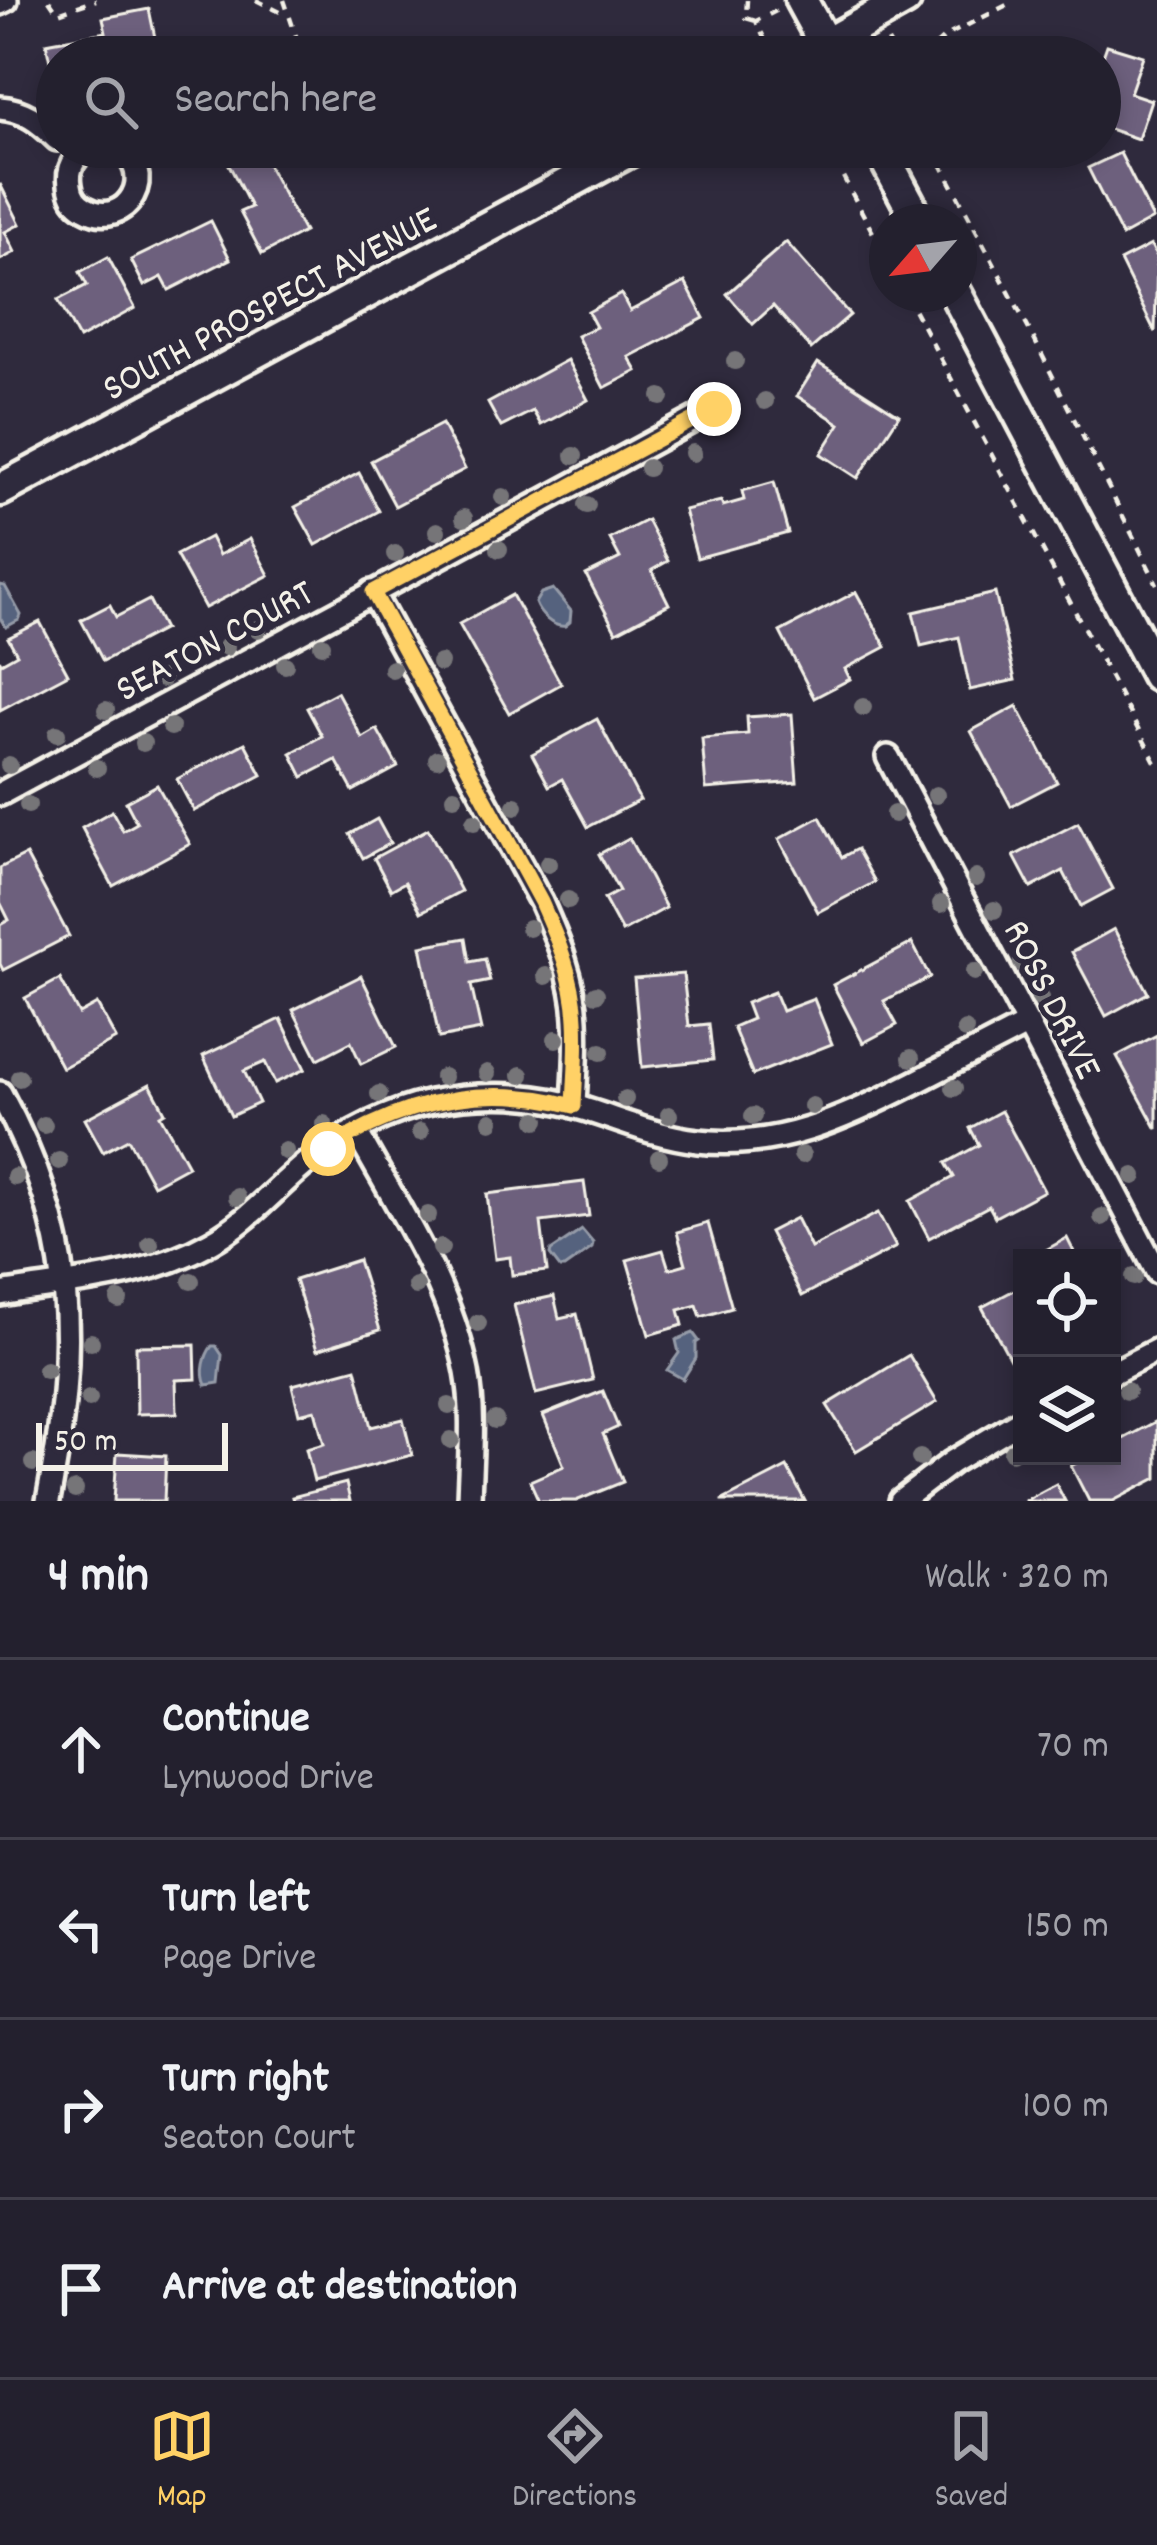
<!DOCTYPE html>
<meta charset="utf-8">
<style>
body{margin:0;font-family:Dekko,sans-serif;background:#2f2d3a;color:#f1f3f6}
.controls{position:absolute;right:36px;bottom:36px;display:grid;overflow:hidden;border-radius:0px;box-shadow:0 6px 18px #0003}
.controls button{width:108px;height:108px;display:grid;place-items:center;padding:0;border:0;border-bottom:3px solid #403e4a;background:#23202e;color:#f1f3f6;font:60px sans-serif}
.compass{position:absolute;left:869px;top:204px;width:108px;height:108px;border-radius:50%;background:#23202e;box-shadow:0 6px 18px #0003;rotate:242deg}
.scale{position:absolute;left:36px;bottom:30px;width:192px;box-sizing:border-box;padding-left:12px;border:6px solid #f4f1e8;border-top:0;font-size:33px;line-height:42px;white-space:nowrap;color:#f4f1e8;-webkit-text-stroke:9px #2f2a3d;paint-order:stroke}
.stop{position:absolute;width:36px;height:36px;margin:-27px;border:9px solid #ffd166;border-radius:50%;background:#fff}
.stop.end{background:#ffd166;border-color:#fff;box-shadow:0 3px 12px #0008}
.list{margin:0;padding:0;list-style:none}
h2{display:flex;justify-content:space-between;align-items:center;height:156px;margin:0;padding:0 48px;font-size:51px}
h2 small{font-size:39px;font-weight:400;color:#a3a3aa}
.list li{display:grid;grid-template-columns:78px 1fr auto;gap:36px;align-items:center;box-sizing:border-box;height:180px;padding:0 48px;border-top:3px solid #403e4a}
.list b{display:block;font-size:45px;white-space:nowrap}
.list p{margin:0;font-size:39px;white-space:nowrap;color:#a3a3aa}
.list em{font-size:39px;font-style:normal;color:#a3a3aa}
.icon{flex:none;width:66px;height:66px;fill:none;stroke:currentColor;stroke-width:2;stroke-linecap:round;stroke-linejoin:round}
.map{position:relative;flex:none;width:1157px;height:1501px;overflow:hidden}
.search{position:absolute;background:#23202e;box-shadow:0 6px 18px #0003;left:36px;right:36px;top:36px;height:132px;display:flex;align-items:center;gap:30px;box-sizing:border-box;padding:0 42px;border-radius:66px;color:#a3a3aa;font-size:45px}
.sheet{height:876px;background:#23202e}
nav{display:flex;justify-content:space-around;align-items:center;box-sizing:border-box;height:168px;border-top:3px solid #403e4a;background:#23202e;font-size:33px;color:#a3a3aa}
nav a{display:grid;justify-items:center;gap:6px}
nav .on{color:#ffd166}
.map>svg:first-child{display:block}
</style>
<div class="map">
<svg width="1157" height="1501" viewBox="0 0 1157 1501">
<rect width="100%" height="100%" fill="#2f2a3d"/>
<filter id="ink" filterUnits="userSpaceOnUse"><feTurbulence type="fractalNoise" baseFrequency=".00833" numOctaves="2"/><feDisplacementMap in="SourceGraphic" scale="24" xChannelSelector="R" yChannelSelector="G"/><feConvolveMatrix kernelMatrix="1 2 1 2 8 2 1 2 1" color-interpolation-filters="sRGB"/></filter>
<g filter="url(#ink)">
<!-- water -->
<g fill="#55627e" stroke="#959ba8" stroke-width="3">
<path d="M0,585L5,586L21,615L19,620L6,627L0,618Z"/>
<path d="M553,589L571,611L570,622L565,626C553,628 539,614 535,603L541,593Z"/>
<path d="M582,1230L593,1243L592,1248L564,1268H560L550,1255L551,1251Z"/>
<path d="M693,1333L699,1341L696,1343V1358L683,1379L667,1370L679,1353L676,1340Z"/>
<path d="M212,1346H216L222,1355L219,1383L206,1385C200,1372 205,1355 212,1346Z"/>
</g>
<!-- building -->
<g fill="#6d607d" stroke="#f4f1e8" stroke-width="3">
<path d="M149,9L159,57H57L56,90L46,43L106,32L103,18Z"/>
<path d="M243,41L247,57H190V55Z"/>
<path d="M1107,45L1143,56L1130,93L1151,100L1138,139L1100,126V65Z"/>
<path d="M243,147H258L304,232L262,254L240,212L251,207L225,157Z"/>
<path d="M1120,153L1153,219L1122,236L1088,168Z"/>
<path d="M0,184L20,224L5,232L15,252L0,260Z"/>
<path d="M211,221L230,259L169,290L162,277L144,286L131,260Z"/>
<path d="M786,242L850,315L811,349L773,306L753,324L727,294Z"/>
<path d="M1151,245L1157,257L1155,332L1120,261Z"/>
<path d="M108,257L135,308L79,339L58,300L87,285L80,272Z"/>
<path d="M685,282L704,318L629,357L637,371L604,388L577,336L596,327L588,312L621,294L630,311Z"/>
<path d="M567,360L588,400L541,425L533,411L501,427L488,403Z"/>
<path d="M818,363L899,415L858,478L821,454L840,424L797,396Z"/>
<path d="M442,424L465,469L395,506L371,461Z"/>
<path d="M359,473L379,511L316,545L295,507Z"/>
<path d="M774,482L788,533L697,558L684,510L721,501L723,506L744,500L742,491Z"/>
<path d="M647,520L668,561L652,570L669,604L616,632L586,575L620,558L610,539Z"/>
<path d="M210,537L219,555L250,539L269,575L205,608L176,555Z"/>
<path d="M856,592L886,647L845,669L850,679L814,698L780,632Z"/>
<path d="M995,593L1015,680L970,690L959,637L921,646L913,612Z"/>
<path d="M512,595L561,684L509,713L459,624Z"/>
<path d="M149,600L164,629L103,661L81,620L110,605L116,617Z"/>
<path d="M40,622L68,674L0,710V660L1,663L17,654L8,638Z"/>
<path d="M337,692L362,738L377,729L398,767L353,791L336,760L303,777L291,753L322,736L307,708Z"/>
<path d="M1017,706L1057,782L1011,806L971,731Z"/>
<path d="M792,714L797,782L706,789L702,738L748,734L747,717Z"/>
<path d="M597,719L640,800L588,827L562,779L549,786L532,754Z"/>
<path d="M245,743L262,775L194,811L177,779Z"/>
<path d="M157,785L190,844L113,886L82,828L112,811L123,831L137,823L126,802Z"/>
<path d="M820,817L842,857L857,849L875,882L818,912L779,839Z"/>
<path d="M377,819L390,843L363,858L350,834Z"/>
<path d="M1078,823L1113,889L1081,906L1063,871L1031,888L1014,856Z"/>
<path d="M428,829L461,891L421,912L405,882L391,890L374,858Z"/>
<path d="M629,838L666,908L622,932L604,899L619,891L599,854Z"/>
<path d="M26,855L69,936L3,970L0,964V925L9,920L0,902V868Z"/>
<path d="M1114,929L1148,993L1106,1016L1072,952Z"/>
<path d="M466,938L470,962L485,959L490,981L471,985L481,1030L439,1038L421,946Z"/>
<path d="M912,943L930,977L884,1001L897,1025L863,1043L833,985Z"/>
<path d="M683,974L689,1026L709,1024L713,1060L642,1067L634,978Z"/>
<path d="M361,976L396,1047L361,1064L351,1042L318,1059L293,1010Z"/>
<path d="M60,979L79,1014L97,1004L116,1039L62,1068L25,998Z"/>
<path d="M774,992L782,1011L814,999L832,1044L753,1075L733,1027L752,1019L746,1003Z"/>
<path d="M281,1019L305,1069L275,1083L265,1062L244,1071L259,1103L231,1116L203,1056Z"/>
<path d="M1157,1035V1129L1117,1056Z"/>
<path d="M150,1084L165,1112L160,1115L188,1166L153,1185L128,1139L103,1152L85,1119Z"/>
<path d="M1001,1111L1044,1191L995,1217L989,1206L929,1238L910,1201L954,1177L946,1163L979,1145L970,1128Z"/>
<path d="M584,1182L589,1216L541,1222L547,1271L512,1275L510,1257L495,1259L487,1194Z"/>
<path d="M878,1213L896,1247L802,1296L769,1232L796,1218L811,1248Z"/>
<path d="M708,1223L732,1308L701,1317L697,1305L679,1310L683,1325L649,1335L627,1260L663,1250L669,1269L686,1264L677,1232Z"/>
<path d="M1067,1238L1077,1258H1036L1035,1256Z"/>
<path d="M358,1260L380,1330L317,1350L295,1280Z"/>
<path d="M1022,1286V1353L1010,1359L982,1307Z"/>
<path d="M554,1296L559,1318L577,1314L593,1380L536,1394L514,1305Z"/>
<path d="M195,1345L196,1379L176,1380L177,1413L137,1414L136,1346Z"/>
<path d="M909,1355L937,1402L856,1451L827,1405Z"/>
<path d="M356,1368L371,1427L403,1419L412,1455L314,1481L306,1449L324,1444L315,1410L299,1414L292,1385Z"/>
<path d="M603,1391L618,1427L603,1434L623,1482L576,1501H539L530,1481L564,1466L543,1415Z"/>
<path d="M1157,1421V1478L1113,1501H1089L1071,1466L1090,1456H1112V1445Z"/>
<path d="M117,1453L166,1456L164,1501H114Z"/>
<path d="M787,1467L805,1501H721Z"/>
<path d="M346,1483L350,1501H293L292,1497Z"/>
<path d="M1056,1484L1065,1501H1024Z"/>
</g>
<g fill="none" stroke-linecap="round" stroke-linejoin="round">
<!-- minor casing -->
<g stroke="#f4f1e8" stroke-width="30">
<g id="minor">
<path d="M0,3L6,0"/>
<path d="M0,108C25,110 40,122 57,139"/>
<path d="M90,147C75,156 67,167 70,185C71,195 76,203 85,208C126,232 161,171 116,147"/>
<path d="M372,592L541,902C558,940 574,978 576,1020C578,1049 575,1078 574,1106"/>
<path d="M888,757L1157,1272"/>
<path d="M0,794L714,409"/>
<path d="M0,1093C78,1237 78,1344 48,1501"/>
<path d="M356,1131C398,1208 450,1285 467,1372C475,1415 470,1458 469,1501"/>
<path d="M0,1294C73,1281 144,1280 211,1242C249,1221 275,1188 309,1161C344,1134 387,1112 431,1102C474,1093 524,1093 567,1104C611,1116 652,1136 698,1141C777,1150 846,1118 914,1083C952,1063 990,1044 1028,1024"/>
<path d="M1112,1373L1157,1350"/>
<path d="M901,1501L952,1462L1022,1420"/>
</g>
</g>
<!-- secondary casing -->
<g stroke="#f4f1e8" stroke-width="39">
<g id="secondary">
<path d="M801,0L832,57"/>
<path d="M803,57L905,0"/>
<path d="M879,147L919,222"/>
<path d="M956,294L1157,675"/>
<path d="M0,490L636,147"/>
</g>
</g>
<!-- path -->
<g stroke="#f4f1e8" stroke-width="4.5" stroke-dasharray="9 9" stroke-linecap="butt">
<path d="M49,0L58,13L96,0"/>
<path d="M256,0L288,16"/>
<path d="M284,0L303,57"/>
<path d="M747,0L746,18L756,21"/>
<path d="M888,41L897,57"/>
<path d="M773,57L756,21L776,11"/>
<path d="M923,57L946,36L1007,5L1010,0"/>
<path d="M823,147L840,171L887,259"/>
<path d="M932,147L1034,339L1157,584"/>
<path d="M906,294L1157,765"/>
</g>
<!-- minor -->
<use href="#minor" stroke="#2f2a3d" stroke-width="21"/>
<!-- secondary -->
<use href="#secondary" stroke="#2f2a3d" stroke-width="30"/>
</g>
<!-- trees -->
<g fill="#767578">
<circle cx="735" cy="361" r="9"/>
<circle cx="661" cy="397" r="9"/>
<circle cx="765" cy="401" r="9"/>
<circle cx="693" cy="453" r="9"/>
<circle cx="574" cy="456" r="9"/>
<circle cx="648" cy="468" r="9"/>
<circle cx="503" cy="497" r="9"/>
<circle cx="587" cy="505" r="9"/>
<circle cx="464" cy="518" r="9"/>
<circle cx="437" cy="531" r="9"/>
<circle cx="499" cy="549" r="9"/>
<circle cx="395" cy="554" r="9"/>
<circle cx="258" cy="629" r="9"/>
<circle cx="322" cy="645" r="9"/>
<circle cx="226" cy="647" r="9"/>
<circle cx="440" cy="663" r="9"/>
<circle cx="285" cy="665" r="9"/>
<circle cx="392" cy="669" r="9"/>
<circle cx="162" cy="679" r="9"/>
<circle cx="863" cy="707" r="9"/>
<circle cx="106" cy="710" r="9"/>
<circle cx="171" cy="727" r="9"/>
<circle cx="57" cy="734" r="9"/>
<circle cx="143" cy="743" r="9"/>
<circle cx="437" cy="759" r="9"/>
<circle cx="9" cy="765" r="9"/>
<circle cx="97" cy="768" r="9"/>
<circle cx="936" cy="795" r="9"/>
<circle cx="454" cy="797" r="9"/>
<circle cx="28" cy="805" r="9"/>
<circle cx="515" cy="806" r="9"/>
<circle cx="894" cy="814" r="9"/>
<circle cx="474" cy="822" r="9"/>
<circle cx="548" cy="864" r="9"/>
<circle cx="976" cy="878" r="9"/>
<circle cx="568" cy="900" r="9"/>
<circle cx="941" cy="904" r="9"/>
<circle cx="994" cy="910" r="9"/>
<circle cx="529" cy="928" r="9"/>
<circle cx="1022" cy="963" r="9"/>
<circle cx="974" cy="972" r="9"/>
<circle cx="546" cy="976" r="9"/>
<circle cx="596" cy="994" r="9"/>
<circle cx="1040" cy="998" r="9"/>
<circle cx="965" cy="1030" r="9"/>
<circle cx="556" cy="1039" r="9"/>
<circle cx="1066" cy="1047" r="9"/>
<circle cx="601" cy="1052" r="9"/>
<circle cx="911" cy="1058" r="9"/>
<circle cx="487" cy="1073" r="9"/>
<circle cx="521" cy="1075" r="9"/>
<circle cx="443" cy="1077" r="9"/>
<circle cx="19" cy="1078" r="9"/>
<circle cx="954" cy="1088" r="9"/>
<circle cx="379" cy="1094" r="9"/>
<circle cx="625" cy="1099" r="9"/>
<circle cx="812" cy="1106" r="9"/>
<circle cx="669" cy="1115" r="9"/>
<circle cx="753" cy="1116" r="9"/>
<circle cx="537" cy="1120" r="9"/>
<circle cx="491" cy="1121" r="9"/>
<circle cx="324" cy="1124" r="9"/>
<circle cx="44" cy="1125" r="9"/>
<circle cx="420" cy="1132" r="9"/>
<circle cx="285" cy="1151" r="9"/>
<circle cx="802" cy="1155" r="9"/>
<circle cx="659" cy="1158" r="9"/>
<circle cx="59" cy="1161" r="9"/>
<circle cx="1134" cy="1176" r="9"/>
<circle cx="15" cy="1177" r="9"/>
<circle cx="237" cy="1197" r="9"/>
<circle cx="428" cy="1215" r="9"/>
<circle cx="1102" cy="1217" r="9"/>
<circle cx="150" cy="1244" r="9"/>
<circle cx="441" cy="1248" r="9"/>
<circle cx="1134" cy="1277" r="9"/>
<circle cx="191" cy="1281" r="9"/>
<circle cx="416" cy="1286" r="9"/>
<circle cx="119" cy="1300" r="9"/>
<circle cx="478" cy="1323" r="9"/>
<circle cx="91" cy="1342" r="9"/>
<circle cx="46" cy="1370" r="9"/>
<circle cx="1127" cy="1391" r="9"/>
<circle cx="89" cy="1399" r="9"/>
<circle cx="449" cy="1406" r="9"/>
<circle cx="495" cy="1420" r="9"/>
<circle cx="451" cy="1440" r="9"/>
<circle cx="1012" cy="1452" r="9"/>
<circle cx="920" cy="1458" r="9"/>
<circle cx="33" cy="1463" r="9"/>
<circle cx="75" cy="1490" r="9"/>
</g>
</g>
<g fill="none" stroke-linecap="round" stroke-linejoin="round" filter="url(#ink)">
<!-- route -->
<path stroke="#ffd166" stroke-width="15" d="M328,1149C404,1100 485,1082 574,1106C575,1078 578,1049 576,1020C574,978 558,940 541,902L373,592L714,409"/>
</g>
<g text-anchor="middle" stroke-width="10" stroke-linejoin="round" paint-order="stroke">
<!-- street labels -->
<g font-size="39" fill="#f4f1e8" stroke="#2f2a3d">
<text transform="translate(268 301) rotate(-28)" y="14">SOUTH PROSPECT AVENUE</text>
<text transform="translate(213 638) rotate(-28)" y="14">SEATON COURT</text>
<text transform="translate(1055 998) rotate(63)" y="14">ROSS DRIVE</text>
</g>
</g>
</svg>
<div class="controls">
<button><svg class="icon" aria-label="locate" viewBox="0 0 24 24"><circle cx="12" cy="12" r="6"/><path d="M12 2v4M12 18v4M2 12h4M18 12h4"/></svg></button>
<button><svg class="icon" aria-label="layers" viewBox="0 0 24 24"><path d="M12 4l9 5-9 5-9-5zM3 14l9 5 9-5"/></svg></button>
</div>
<svg class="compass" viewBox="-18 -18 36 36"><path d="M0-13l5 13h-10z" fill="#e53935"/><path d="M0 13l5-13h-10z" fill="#a3a3aa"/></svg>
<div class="scale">50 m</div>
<div class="stop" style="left:328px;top:1149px"></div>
<div class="stop end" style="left:714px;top:409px"></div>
<div class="search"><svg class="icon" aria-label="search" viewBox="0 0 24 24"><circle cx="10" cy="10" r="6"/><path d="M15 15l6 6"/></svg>Search here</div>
</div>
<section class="sheet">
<h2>4 min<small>Walk · 320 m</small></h2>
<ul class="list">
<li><svg class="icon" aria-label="ahead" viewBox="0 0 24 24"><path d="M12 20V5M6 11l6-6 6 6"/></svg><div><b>Continue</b><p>Lynwood Drive</p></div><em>70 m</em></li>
<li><svg class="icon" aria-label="left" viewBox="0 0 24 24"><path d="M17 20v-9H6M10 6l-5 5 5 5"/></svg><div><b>Turn left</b><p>Page Drive</p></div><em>150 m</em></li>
<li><svg class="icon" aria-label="right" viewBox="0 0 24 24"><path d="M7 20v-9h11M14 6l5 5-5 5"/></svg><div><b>Turn right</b><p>Seaton Court</p></div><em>100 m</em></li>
<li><svg class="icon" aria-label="arrive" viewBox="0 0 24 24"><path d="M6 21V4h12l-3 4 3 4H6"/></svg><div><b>Arrive at destination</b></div></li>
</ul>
</section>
<nav>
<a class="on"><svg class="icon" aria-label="map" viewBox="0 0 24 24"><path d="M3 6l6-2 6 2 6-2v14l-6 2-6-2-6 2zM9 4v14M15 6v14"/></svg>Map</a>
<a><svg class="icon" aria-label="directions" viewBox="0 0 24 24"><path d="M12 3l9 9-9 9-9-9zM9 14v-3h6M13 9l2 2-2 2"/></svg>Directions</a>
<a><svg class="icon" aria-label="saved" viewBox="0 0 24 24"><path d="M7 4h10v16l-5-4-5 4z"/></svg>Saved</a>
</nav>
